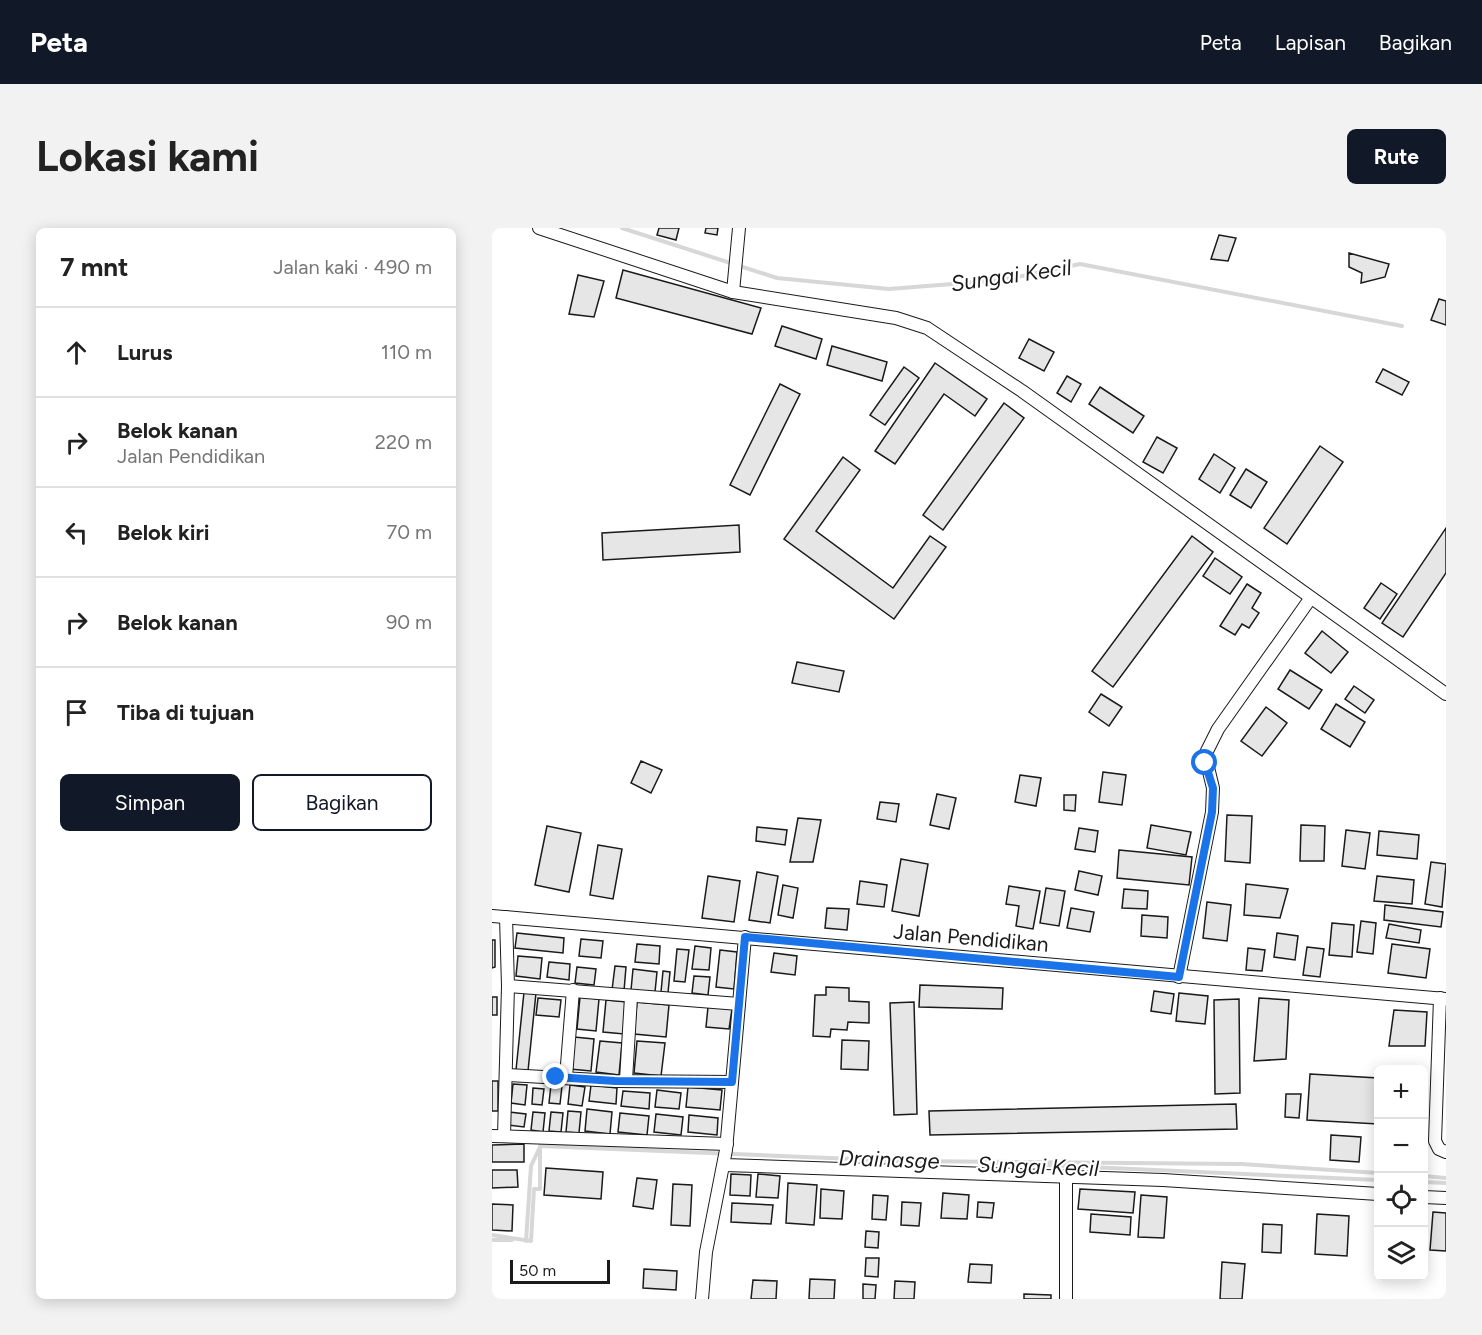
<!DOCTYPE html>
<html lang="id">
<meta charset="utf-8">
<style>
body{margin:0;font-family:Figtree,sans-serif;background:#f2f2f2;color:#222}
.controls{position:absolute;right:18px;bottom:18px;display:grid;overflow:hidden;border-radius:9px;box-shadow:0 3px 15px #0003}
.controls button{width:54px;height:54px;display:grid;place-items:center;padding:0;border:0;border-bottom:2px solid #e0e0e0;background:#fff;color:#222;font:30px sans-serif}
.scale{position:absolute;left:18px;bottom:15px;width:100px;box-sizing:border-box;padding-left:6px;border:3px solid #1a1a1a;border-top:0;font-size:16px;line-height:21px;white-space:nowrap;color:#1a1a1a;-webkit-text-stroke:4px #fff;paint-order:stroke}
.stop{position:absolute;width:18px;height:18px;margin:-14px;border:4px solid #1a73e8;border-radius:50%;background:#fff}
.stop.end{background:#1a73e8;border-color:#fff;box-shadow:0 2px 6px #0008}
.list{margin:0;padding:0;list-style:none}
h2{display:flex;justify-content:space-between;align-items:center;height:78px;margin:0;padding:0 24px;font-size:26px}
h2 small{font-size:20px;font-weight:400;color:#767676}
.list li{display:grid;grid-template-columns:39px 1fr auto;gap:18px;align-items:center;box-sizing:border-box;height:90px;padding:0 24px;border-top:2px solid #e0e0e0}
.list b{display:block;font-size:22px;white-space:nowrap}
.list p{margin:0;font-size:20px;white-space:nowrap;color:#767676}
.list em{font-size:20px;font-style:normal;color:#767676}
.actions{display:flex;gap:12px;padding:18px 24px}
.actions a{flex:1;padding:14px 0;border:2px solid #111827;border-radius:9px;text-align:center;font-size:21px;color:#111827}
.actions .main{background:#111827;color:#fff}
.icon{flex:none;width:33px;height:33px;fill:none;stroke:currentColor;stroke-width:2;stroke-linecap:round;stroke-linejoin:round}
.map{position:relative;flex:none;width:954px;height:1071px;overflow:hidden;border-radius:9px}
header{display:flex;align-items:center;gap:36px;box-sizing:border-box;height:84px;padding:0 30px;background:#111827;color:#fff}
header strong{font-size:28px}
nav{display:flex;gap:33px;margin-inline-start:auto;font-size:21px}
.intro{display:flex;align-items:center;justify-content:space-between;box-sizing:border-box;height:144px;padding:0 36px}
h1{margin:0;font-size:42px}
.button{padding:15px 27px;border-radius:9px;background:#111827;color:#fff;font-size:21px;font-weight:700}
main{display:flex;gap:36px;padding:0 36px}
aside{flex:1;background:#fff;border-radius:9px;box-shadow:0 3px 15px #0003}
.map>svg:first-child{display:block}
</style>
<header>
<strong>Peta</strong>
<nav><a>Peta</a><a>Lapisan</a><a>Bagikan</a></nav>
</header>
<div class="intro"><h1>Lokasi kami</h1><a class="button">Rute</a></div>
<main>
<aside>
<h2>7 mnt<small>Jalan kaki · 490 m</small></h2>
<ul class="list">
<li><svg class="icon" aria-label="ahead" viewBox="0 0 24 24"><path d="M12 20V5M6 11l6-6 6 6"/></svg><div><b>Lurus</b></div><em>110 m</em></li>
<li><svg class="icon" aria-label="right" viewBox="0 0 24 24"><path d="M7 20v-9h11M14 6l5 5-5 5"/></svg><div><b>Belok kanan</b><p>Jalan Pendidikan</p></div><em>220 m</em></li>
<li><svg class="icon" aria-label="left" viewBox="0 0 24 24"><path d="M17 20v-9H6M10 6l-5 5 5 5"/></svg><div><b>Belok kiri</b></div><em>70 m</em></li>
<li><svg class="icon" aria-label="right" viewBox="0 0 24 24"><path d="M7 20v-9h11M14 6l5 5-5 5"/></svg><div><b>Belok kanan</b></div><em>90 m</em></li>
<li><svg class="icon" aria-label="arrive" viewBox="0 0 24 24"><path d="M6 21V4h12l-3 4 3 4H6"/></svg><div><b>Tiba di tujuan</b></div></li>
</ul>
<div class="actions"><a class="main">Simpan</a><a>Bagikan</a></div>
</aside>
<div class="map">
<svg width="954" height="1071" viewBox="0 0 954 1071">
<rect width="100%" height="100%" fill="#fff"/>
<g fill="none" stroke-linecap="round" stroke-linejoin="round">
<!-- stream -->
<g stroke="#d7d7d7" stroke-width="4">
<path d="M130,0L285,50L397,61L511,52L588,36L910,98"/>
<path d="M505,935L886,952"/>
<path d="M932,948L954,950"/>
<path d="M932,954L954,955"/>
<path d="M0,1007L39,1013L42,961H48V918L411,933L749,936L886,945"/>
<path d="M0,1012H20"/>
<path d="M34,1013L39,938L47,921"/>
</g>
</g>
<!-- building -->
<g fill="#e6e6e6" stroke="#1a1a1a" stroke-width="1.5">
<path d="M167,0H187L184,12L165,7Z"/>
<path d="M214,0H226L225,7L213,5Z"/>
<path d="M727,7L744,10L736,33L719,31Z"/>
<path d="M857,25L897,36L893,49L869,55L870,45L857,39Z"/>
<path d="M131,42L269,80L260,106L124,70Z"/>
<path d="M86,47L112,53L102,89L77,86Z"/>
<path d="M947,71L954,73V97L939,92Z"/>
<path d="M290,98L330,111L324,131L283,118Z"/>
<path d="M537,111L562,124L552,143L527,130Z"/>
<path d="M340,118L395,134L390,153L335,137Z"/>
<path d="M443,135L495,171L483,188L452,166L403,236L383,223Z"/>
<path d="M412,139L427,150L393,197L378,187Z"/>
<path d="M891,141L917,154L910,167L884,154Z"/>
<path d="M575,148L589,156L579,174L565,165Z"/>
<path d="M288,156L308,166L258,267L238,257Z"/>
<path d="M608,159L652,188L641,205L597,176Z"/>
<path d="M512,175L532,190L451,302L431,287Z"/>
<path d="M665,209L685,220L671,245L651,234Z"/>
<path d="M828,218L851,234L795,316L772,300Z"/>
<path d="M722,226L743,240L728,265L707,251Z"/>
<path d="M351,229L368,242L324,303L401,360L438,308L454,319L402,391L292,311Z"/>
<path d="M754,241L775,254L759,280L738,267Z"/>
<path d="M247,297L248,324L111,332L110,305Z"/>
<path d="M954,300V345L911,409L890,395Z"/>
<path d="M700,308L721,324L621,459L600,443Z"/>
<path d="M723,330L750,349L738,366L711,348Z"/>
<path d="M889,355L905,366L888,391L872,380Z"/>
<path d="M755,356L769,365L760,380L767,385L757,400L750,396L743,407L728,398Z"/>
<path d="M830,403L856,424L839,445L813,425Z"/>
<path d="M305,434L352,443L347,464L300,455Z"/>
<path d="M798,442L830,462L817,481L786,461Z"/>
<path d="M862,458L882,472L873,485L853,471Z"/>
<path d="M609,466L630,479L617,498L597,484Z"/>
<path d="M844,476L873,494L858,519L829,501Z"/>
<path d="M774,479L795,495L770,528L749,513Z"/>
<path d="M149,533L170,542L159,565L139,555Z"/>
<path d="M611,544L634,547L630,577L607,574Z"/>
<path d="M528,547L549,550L544,578L523,574Z"/>
<path d="M445,566L464,570L457,601L438,597Z"/>
<path d="M572,567H584L583,583L572,582Z"/>
<path d="M388,574L407,576L404,594L385,591Z"/>
<path d="M735,587L760,588L758,635L733,633Z"/>
<path d="M306,590L329,592L321,634H298Z"/>
<path d="M659,597L699,604L694,627L655,620Z"/>
<path d="M809,597L833,598L832,633H808Z"/>
<path d="M55,598L89,605L77,664L43,657Z"/>
<path d="M265,599L295,602L293,617L264,613Z"/>
<path d="M587,600L606,603L603,624L583,621Z"/>
<path d="M854,602L878,605L873,641L850,638Z"/>
<path d="M887,603L927,607L925,631L885,627Z"/>
<path d="M106,617L130,621L121,671L98,667Z"/>
<path d="M627,622L700,629L697,657L625,650Z"/>
<path d="M409,631L436,636L427,688L400,683Z"/>
<path d="M939,634L954,636L950,679L933,676Z"/>
<path d="M587,643L610,648L606,667L583,662Z"/>
<path d="M265,644L286,648L278,695L257,692Z"/>
<path d="M216,648L248,653L242,694L210,690Z"/>
<path d="M885,648L922,652L920,676L882,673Z"/>
<path d="M368,653L395,657L392,679L365,676Z"/>
<path d="M754,656L796,661L788,690L752,687Z"/>
<path d="M291,657L306,660L301,690L286,687Z"/>
<path d="M517,658L548,663L541,701L524,698L527,678L514,676Z"/>
<path d="M554,660L573,663L567,698L548,695Z"/>
<path d="M632,661L656,663L655,681L630,680Z"/>
<path d="M715,674L739,677L735,713L711,710Z"/>
<path d="M893,677L951,684L949,699L892,692Z"/>
<path d="M335,680L357,681L355,702L333,700Z"/>
<path d="M579,680L602,684L598,704L575,700Z"/>
<path d="M650,687L676,689L675,710L649,708Z"/>
<path d="M869,693L884,695L881,726L865,724Z"/>
<path d="M840,695L862,697L860,729L837,727Z"/>
<path d="M897,696L929,702L927,715L894,710Z"/>
<path d="M25,705L72,710L71,725L23,720Z"/>
<path d="M785,705L806,708L803,732L782,729Z"/>
<path d="M89,711L111,713L109,730L87,728Z"/>
<path d="M0,712H3V739L0,740Z"/>
<path d="M145,716L168,718L167,736L143,734Z"/>
<path d="M900,716L938,721L934,750L896,745Z"/>
<path d="M203,718L219,720L217,742L200,741Z"/>
<path d="M815,719L832,721L828,749L811,747Z"/>
<path d="M756,720L773,722L770,743L754,742Z"/>
<path d="M185,721L197,722L193,754L182,753Z"/>
<path d="M228,722L245,724L242,761L224,759Z"/>
<path d="M282,725L305,728L303,747L279,744Z"/>
<path d="M26,728L50,730L48,751L24,748Z"/>
<path d="M57,734L78,736L77,752L55,749Z"/>
<path d="M123,738L134,739L132,763L120,762Z"/>
<path d="M85,739L104,741L102,757L83,755Z"/>
<path d="M141,741L165,744L163,764L139,762Z"/>
<path d="M171,743L178,744L176,765L169,764Z"/>
<path d="M202,748L218,749L216,767L200,765Z"/>
<path d="M428,757L511,760L510,781L427,779Z"/>
<path d="M334,759L357,760V773L377,774V795L356,794L355,802L339,801L338,809L321,808L323,767H334Z"/>
<path d="M662,763L682,766L679,786L659,783Z"/>
<path d="M32,764L44,765L36,843L24,842Z"/>
<path d="M687,765L716,768L713,796L684,793Z"/>
<rect x="0" y="769" width="5" height="18"/>
<path d="M88,769L107,771L104,803L85,801Z"/>
<path d="M46,770L69,772L67,789L44,787Z"/>
<path d="M767,770L797,772L794,831L762,833Z"/>
<path d="M747,771L748,865L723,866L722,772Z"/>
<path d="M114,772L135,774L132,806L111,804Z"/>
<path d="M145,774L177,777L174,809L142,806Z"/>
<path d="M422,774L425,886L402,887L398,775Z"/>
<path d="M216,779L240,781L237,801L214,799Z"/>
<path d="M902,782L935,784L933,818H897Z"/>
<path d="M82,809L102,811L99,843L78,841Z"/>
<path d="M350,812L377,813L376,842L349,841Z"/>
<path d="M108,813L130,815L127,847L104,844Z"/>
<path d="M145,813L173,815L169,848L142,845Z"/>
<path d="M818,846L886,850V896L815,892Z"/>
<rect x="0" y="853" width="6" height="30"/>
<path d="M21,856L35,857L33,877L19,875Z"/>
<path d="M59,857L70,858L68,876L57,875Z"/>
<path d="M78,857L93,859L90,878L76,876Z"/>
<path d="M99,857L125,860L124,876L97,873Z"/>
<path d="M196,859L230,862L228,882L194,879Z"/>
<path d="M41,860L52,861L50,877L40,876Z"/>
<path d="M165,862L189,865L187,881L163,879Z"/>
<path d="M131,863L158,865L157,881L129,878Z"/>
<path d="M794,866H809L807,890L793,889Z"/>
<path d="M744,876L745,901L438,907L437,883Z"/>
<path d="M95,881L120,884L118,906L93,903Z"/>
<path d="M76,883L89,884L87,905L74,904Z"/>
<path d="M17,884L34,886L32,899L16,897Z"/>
<path d="M41,884L53,885L51,904L39,902Z"/>
<path d="M59,884L71,885L69,904L57,903Z"/>
<path d="M128,885L157,888L155,907L126,904Z"/>
<path d="M164,886L191,889L189,907L162,904Z"/>
<path d="M197,887L226,890L225,907L196,904Z"/>
<path d="M839,907L869,909L867,934L838,932Z"/>
<path d="M32,916V934H0V917Z"/>
<path d="M54,940L111,944L109,971L52,967Z"/>
<path d="M0,942H25L26,959L0,960Z"/>
<path d="M239,946L259,947L258,968L238,967Z"/>
<path d="M266,946L288,948L286,970L264,969Z"/>
<path d="M145,950L165,952L161,981L141,978Z"/>
<path d="M296,955L325,957L322,997L294,995Z"/>
<path d="M181,956L200,957L198,998L179,997Z"/>
<path d="M329,961L352,963L350,991L328,990Z"/>
<path d="M588,961L643,964L641,985L586,981Z"/>
<path d="M451,965L477,967L475,991L449,990Z"/>
<path d="M381,967L396,968L394,992L380,991Z"/>
<path d="M649,967L675,969L672,1010L646,1009Z"/>
<path d="M410,974L429,975L427,998L409,997Z"/>
<path d="M486,974L502,975L500,990L485,989Z"/>
<path d="M240,975L281,977L279,996L239,994Z"/>
<path d="M0,976L21,977L20,1003L0,1002Z"/>
<path d="M941,984L954,985V1023L938,1022Z"/>
<path d="M599,986L639,989L638,1007L598,1004Z"/>
<path d="M825,986L857,988L855,1028L823,1026Z"/>
<path d="M771,996L790,997L789,1025L770,1024Z"/>
<path d="M374,1003L387,1004L386,1020L373,1019Z"/>
<path d="M374,1030H387L386,1049L373,1048Z"/>
<path d="M730,1034L753,1036L750,1071H728Z"/>
<path d="M478,1036L500,1037L499,1055L476,1054Z"/>
<path d="M152,1041L185,1043L184,1062L151,1060Z"/>
<path d="M318,1051L343,1052L342,1071H317Z"/>
<path d="M261,1052L285,1053L284,1071H259Z"/>
<path d="M403,1053L423,1054L422,1071H402Z"/>
<path d="M371,1056L384,1057L383,1071H371Z"/>
<path d="M532,1066L559,1067V1071H532Z"/>
</g>
<g fill="none" stroke-linecap="round" stroke-linejoin="round">
<!-- minor casing -->
<g stroke="#1a1a1a" stroke-width="14">
<g id="minor">
<path d="M47,0L241,64L404,90L435,100L530,163L954,466"/>
<path d="M241,64L247,0"/>
<path d="M0,688L954,771"/>
<path d="M687,749L720,584L721,560L713,527L726,501L818,371"/>
<path d="M16,758L247,776"/>
<path d="M948,770L943,913L947,921L954,924"/>
<path d="M15,847L123,853L240,854"/>
<path d="M74,849L81,762"/>
<path d="M134,852L139,769"/>
<path d="M0,908L235,916"/>
<path d="M12,908L16,758L14,689"/>
<path d="M232,937L671,952L886,966"/>
<path d="M574,948V1071"/>
<path d="M932,969L954,970"/>
<path d="M210,1071L214,1024L234,922L253,709"/>
</g>
</g>
<!-- minor -->
<use href="#minor" stroke="#fff" stroke-width="12"/>
</g>
<g fill="none" stroke-linecap="round" stroke-linejoin="round">
<!-- route -->
<path stroke="#1a73e8" stroke-width="8" d="M64,849L123,853L240,854L253,709L687,749L720,584L721,560L713,535"/>
</g>
<g text-anchor="middle" stroke-width="4.5" stroke-linejoin="round" paint-order="stroke">
<!-- street labels -->
<g font-size="21" fill="#1a1a1a" stroke="#fff">
<text transform="translate(479 710) rotate(5)" y="7">Jalan Pendidikan</text>
</g>
<!-- water labels -->
<g font-size="22" font-style="italic" fill="#1a1a1a" stroke="#fff">
<text transform="translate(519 47) rotate(-8)" y="8">Sungai Kecil</text>
<text transform="translate(397 931) rotate(2)" y="8">Drainasge</text>
<text transform="translate(546 938) rotate(2)" y="8">Sungai Kecil</text>
</g>
</g>
</svg>
<div class="controls">
<button>+</button>
<button>−</button>
<button><svg class="icon" aria-label="locate" viewBox="0 0 24 24"><circle cx="12" cy="12" r="6"/><path d="M12 2v4M12 18v4M2 12h4M18 12h4"/></svg></button>
<button><svg class="icon" aria-label="layers" viewBox="0 0 24 24"><path d="M12 4l9 5-9 5-9-5zM3 14l9 5 9-5"/></svg></button>
</div>
<div class="scale">50 m</div>
<div class="stop" style="left:713px;top:535px"></div>
<div class="stop end" style="left:64px;top:849px"></div>
</div>
</main>
